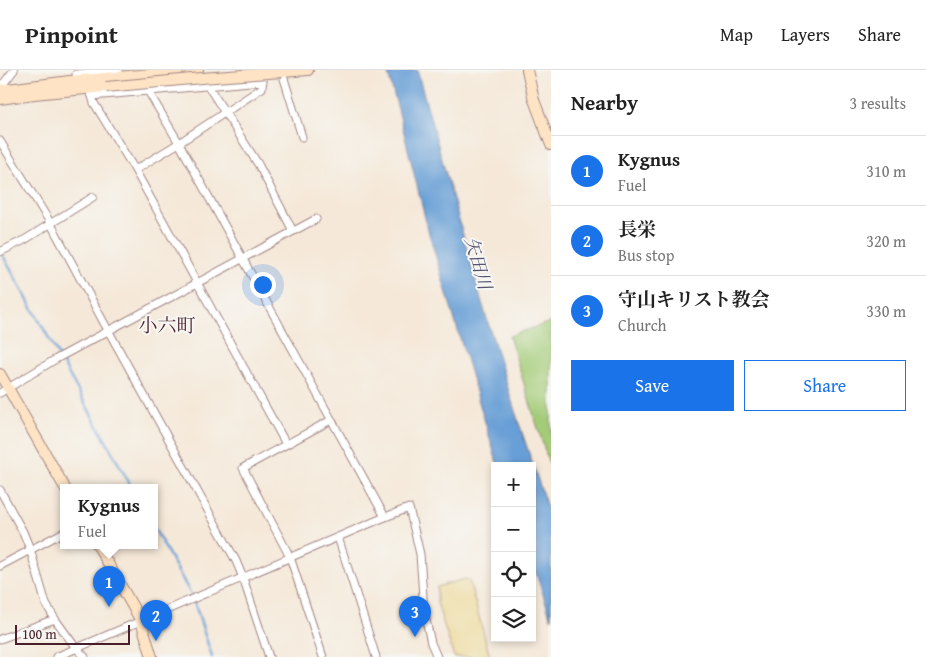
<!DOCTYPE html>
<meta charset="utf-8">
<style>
body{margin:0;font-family:"Gentium Book Plus","Noto Serif JP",serif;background:#f6f6f6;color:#222}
.controls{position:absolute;right:15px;bottom:15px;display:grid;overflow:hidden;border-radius:0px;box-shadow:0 2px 8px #0003}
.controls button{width:45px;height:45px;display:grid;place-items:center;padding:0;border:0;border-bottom:1px solid #e0e0e0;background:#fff;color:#222;font:25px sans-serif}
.scale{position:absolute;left:15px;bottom:12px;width:115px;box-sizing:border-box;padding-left:5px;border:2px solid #4a1f2b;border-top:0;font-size:14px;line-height:18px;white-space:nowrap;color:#4a1f2b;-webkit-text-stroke:4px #f6f6f2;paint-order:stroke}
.you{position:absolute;left:262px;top:214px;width:18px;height:18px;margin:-12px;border:4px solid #fff;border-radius:50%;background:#1a73e8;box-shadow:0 0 0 8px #1a73e833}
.badge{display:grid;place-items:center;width:32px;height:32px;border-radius:50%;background:#1a73e8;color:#fff;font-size:16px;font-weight:700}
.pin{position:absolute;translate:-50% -41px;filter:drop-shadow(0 1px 2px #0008)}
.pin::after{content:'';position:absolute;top:26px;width:18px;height:15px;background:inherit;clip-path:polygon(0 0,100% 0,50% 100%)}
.popup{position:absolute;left:60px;top:414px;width:98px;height:65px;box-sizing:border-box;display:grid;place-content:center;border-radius:0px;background:#fff;filter:drop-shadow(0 1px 4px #0005);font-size:16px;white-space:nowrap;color:#767676}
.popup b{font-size:19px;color:#222}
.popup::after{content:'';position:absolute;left:50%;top:100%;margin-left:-10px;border:10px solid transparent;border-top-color:#fff}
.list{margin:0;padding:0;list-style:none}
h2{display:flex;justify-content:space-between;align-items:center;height:65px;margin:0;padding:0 20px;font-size:21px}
h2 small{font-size:16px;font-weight:400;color:#767676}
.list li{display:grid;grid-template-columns:32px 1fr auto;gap:15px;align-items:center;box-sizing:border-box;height:70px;padding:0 20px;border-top:1px solid #e0e0e0}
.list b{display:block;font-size:19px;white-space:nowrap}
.list p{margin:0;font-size:16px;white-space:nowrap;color:#767676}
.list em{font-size:16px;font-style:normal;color:#767676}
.actions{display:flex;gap:10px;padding:15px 20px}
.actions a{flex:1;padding:11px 0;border:1px solid #1a73e8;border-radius:0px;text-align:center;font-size:18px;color:#1a73e8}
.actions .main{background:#1a73e8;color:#fff}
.icon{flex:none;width:28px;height:28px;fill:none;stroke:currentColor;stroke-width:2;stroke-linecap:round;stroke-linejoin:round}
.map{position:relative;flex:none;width:551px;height:587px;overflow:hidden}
header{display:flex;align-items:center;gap:30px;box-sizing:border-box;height:70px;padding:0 25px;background:#fff;border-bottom:1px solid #e0e0e0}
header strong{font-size:24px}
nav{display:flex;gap:28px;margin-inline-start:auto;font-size:18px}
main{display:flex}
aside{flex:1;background:#fff}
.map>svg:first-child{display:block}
</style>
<header>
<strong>Pinpoint</strong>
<nav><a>Map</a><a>Layers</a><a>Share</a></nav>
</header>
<main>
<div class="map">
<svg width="551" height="587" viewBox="0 0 551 587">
<rect width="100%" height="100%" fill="#f6f6f2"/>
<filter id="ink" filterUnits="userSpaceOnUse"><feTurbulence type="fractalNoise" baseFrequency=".02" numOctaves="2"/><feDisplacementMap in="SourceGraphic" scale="10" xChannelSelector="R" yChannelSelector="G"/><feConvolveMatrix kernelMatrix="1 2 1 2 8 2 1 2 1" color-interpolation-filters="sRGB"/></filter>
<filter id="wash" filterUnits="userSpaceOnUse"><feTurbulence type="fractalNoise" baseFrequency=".0096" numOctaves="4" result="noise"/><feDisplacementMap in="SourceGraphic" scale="20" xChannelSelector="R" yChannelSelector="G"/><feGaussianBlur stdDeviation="1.12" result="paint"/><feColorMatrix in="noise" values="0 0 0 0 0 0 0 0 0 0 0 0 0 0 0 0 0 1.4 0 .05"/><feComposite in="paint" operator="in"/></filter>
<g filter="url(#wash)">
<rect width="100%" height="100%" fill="#f5e8d8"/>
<!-- green -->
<path fill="#a4cc78" stroke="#777652" d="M551,252V400L509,266Z"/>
<!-- sand -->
<path fill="#eeda9e" stroke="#9c7c64" d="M465,509L469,510L490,587H454L437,533V517Z"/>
<!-- water -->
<path fill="#679fd6" stroke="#585f80" d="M387,0H417L483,236L514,338L551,449V549L532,491V396H498L428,160L399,43Z"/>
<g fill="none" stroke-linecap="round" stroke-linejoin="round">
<!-- stream -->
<g stroke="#679fd6" stroke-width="2.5">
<path d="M1,182L132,418"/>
<path d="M154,458L193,528L212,587"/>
</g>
</g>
</g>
<g filter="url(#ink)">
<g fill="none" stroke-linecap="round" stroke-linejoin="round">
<!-- street casing -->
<g stroke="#a08482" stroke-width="9">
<g id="street">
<path d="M282,2L302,67"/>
<path d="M76,4L119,0"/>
<path d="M208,16L258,94L293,161"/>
<path d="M0,18L14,0"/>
<path d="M148,21L179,73L385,447"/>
<path d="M91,24L92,26L263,11"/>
<path d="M92,26L94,33L135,100L286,374"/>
<path d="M0,71L51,154L103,251L236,491L243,508L269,587"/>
<path d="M135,100L179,73L262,18L263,7"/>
<path d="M0,182L26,169L93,127"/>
<path d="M0,323L56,289L316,149"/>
<path d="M0,420L23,462L30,479L46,534L55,549L76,578L85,587"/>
<path d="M338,467L376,587"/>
<path d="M0,496L64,462"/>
<path d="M0,569L55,549"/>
<path d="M56,587L385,447L409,438L420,484L424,541L431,573L437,587"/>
<path d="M323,587L290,487L243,398L331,350"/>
</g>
</g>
<!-- secondary casing -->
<g stroke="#a08482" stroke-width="12">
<g id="secondary">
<path d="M527,0L534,30L551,75"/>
<path d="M282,2L308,0"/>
<path d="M0,20L70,11L198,0"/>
<path d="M0,29L34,24L106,17"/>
<path d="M0,304L65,418"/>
<path d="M98,476L141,551L152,587"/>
</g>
</g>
<!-- street -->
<use href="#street" stroke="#fff" stroke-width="7"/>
<!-- secondary -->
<use href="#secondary" stroke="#fee4c5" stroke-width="10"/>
<!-- secondary-bridge casing -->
<g stroke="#a08482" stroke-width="12" stroke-linecap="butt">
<path id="secondary-bridge" d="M106,17L202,8L282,2"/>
</g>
<!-- secondary-bridge -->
<use href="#secondary-bridge" stroke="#fee4c5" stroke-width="10"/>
</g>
</g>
<g text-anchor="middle" stroke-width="4" stroke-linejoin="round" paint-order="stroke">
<!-- water labels -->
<g font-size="18" font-style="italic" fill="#56526f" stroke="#f6f6f2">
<text transform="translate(478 193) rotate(74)" y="6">矢田川</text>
</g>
<!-- quarter labels -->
<g font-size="19" fill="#4a1f2b" stroke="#f6f6f2">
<text x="167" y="262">小六町</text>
</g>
</g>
</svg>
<div class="controls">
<button>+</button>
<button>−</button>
<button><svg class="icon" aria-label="locate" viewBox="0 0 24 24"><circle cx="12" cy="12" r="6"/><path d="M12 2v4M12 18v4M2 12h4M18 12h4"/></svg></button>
<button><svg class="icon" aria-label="layers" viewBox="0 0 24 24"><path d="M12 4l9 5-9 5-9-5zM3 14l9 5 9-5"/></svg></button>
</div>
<div class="scale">100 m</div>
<div class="you"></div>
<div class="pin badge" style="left:109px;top:537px">1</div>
<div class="popup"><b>Kygnus</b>Fuel</div>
<div class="pin badge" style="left:156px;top:571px">2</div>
<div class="pin badge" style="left:415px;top:567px">3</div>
</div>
<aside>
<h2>Nearby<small>3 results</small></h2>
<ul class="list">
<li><span class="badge">1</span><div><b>Kygnus</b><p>Fuel</p></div><em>310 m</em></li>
<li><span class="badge">2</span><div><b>長栄</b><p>Bus stop</p></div><em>320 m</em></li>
<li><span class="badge">3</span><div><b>守山キリスト教会</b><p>Church</p></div><em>330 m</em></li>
</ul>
<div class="actions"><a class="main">Save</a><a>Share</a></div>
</aside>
</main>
